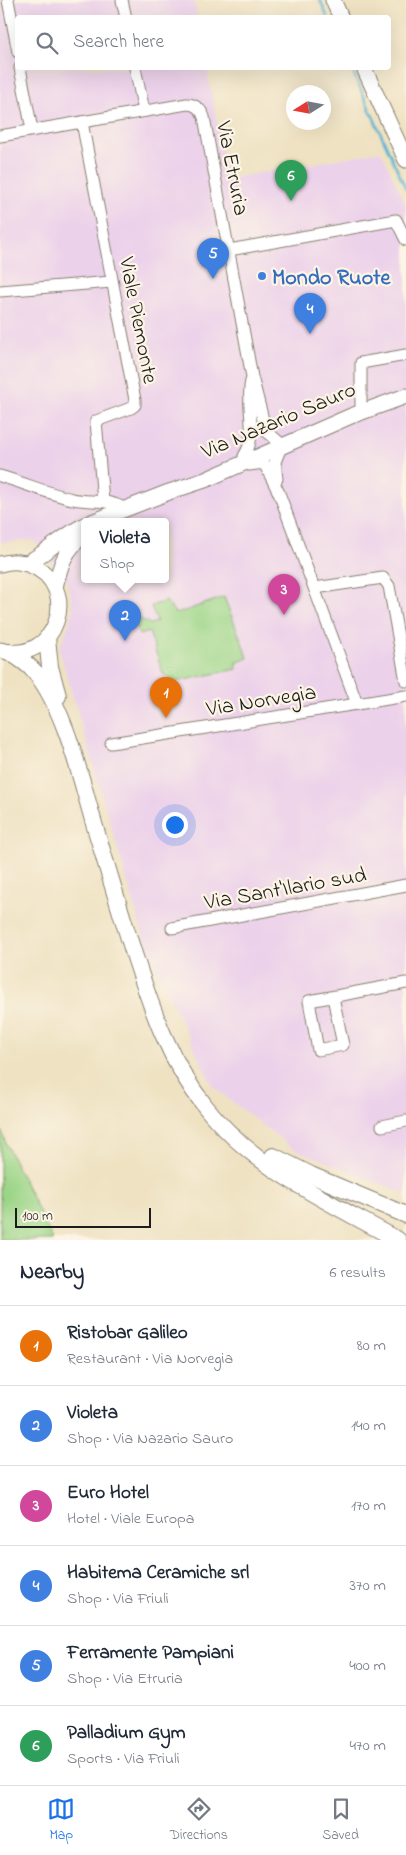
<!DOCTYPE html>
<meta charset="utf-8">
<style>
body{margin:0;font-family:"Indie Flower",sans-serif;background:#f6f6f7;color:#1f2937}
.compass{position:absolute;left:286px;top:85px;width:45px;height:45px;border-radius:50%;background:#fff;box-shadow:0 5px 20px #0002;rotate:259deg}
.scale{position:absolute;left:15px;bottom:12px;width:136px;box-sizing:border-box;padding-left:5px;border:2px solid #1c1c1c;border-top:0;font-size:14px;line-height:18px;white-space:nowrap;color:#1c1c1c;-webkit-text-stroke:4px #fcf5e5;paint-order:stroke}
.you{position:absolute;left:174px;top:824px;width:18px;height:18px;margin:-12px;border:4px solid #fff;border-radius:50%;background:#1a73e8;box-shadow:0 0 0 8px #1a73e833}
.badge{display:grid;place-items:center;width:32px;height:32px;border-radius:50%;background:#1a73e8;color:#fff;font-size:16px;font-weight:700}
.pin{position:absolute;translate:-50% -41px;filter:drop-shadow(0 1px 2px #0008)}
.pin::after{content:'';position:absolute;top:26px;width:18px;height:15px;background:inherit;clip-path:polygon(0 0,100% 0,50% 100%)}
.popup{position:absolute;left:81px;top:518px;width:88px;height:65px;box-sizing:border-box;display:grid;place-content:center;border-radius:5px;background:#fff;filter:drop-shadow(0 1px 4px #0005);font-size:16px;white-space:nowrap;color:#747a83}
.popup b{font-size:19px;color:#1f2937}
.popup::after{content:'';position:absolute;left:50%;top:100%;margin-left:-10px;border:10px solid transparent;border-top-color:#fff}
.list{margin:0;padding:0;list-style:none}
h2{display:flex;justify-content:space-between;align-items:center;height:65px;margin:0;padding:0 20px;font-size:21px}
h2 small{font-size:16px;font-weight:400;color:#747a83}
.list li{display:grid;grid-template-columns:32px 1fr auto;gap:15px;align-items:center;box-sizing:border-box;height:80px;padding:0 20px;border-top:1px solid #e0e1e3}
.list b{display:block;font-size:19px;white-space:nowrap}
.list p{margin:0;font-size:16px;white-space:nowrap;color:#747a83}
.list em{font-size:16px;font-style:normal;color:#747a83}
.icon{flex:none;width:28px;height:28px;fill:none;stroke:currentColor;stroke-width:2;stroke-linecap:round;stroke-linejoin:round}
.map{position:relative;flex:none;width:406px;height:1240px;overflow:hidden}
.search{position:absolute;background:#fff;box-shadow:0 5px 20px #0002;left:15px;right:15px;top:15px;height:55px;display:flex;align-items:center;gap:12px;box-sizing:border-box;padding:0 18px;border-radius:5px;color:#747a83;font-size:19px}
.sheet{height:545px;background:#fff}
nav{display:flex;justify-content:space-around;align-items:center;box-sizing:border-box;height:70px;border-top:1px solid #e0e1e3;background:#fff;font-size:14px;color:#747a83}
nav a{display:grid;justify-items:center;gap:2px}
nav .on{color:#1a73e8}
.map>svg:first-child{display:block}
</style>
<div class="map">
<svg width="406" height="1240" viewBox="0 0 406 1240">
<rect width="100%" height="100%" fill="#fcf5e5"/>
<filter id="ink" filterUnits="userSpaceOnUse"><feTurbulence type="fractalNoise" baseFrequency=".02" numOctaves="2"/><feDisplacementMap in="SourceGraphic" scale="10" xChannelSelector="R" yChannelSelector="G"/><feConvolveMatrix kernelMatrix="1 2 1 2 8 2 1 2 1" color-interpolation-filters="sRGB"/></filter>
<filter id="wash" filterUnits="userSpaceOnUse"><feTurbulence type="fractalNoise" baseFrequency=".0096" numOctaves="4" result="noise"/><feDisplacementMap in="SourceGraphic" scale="20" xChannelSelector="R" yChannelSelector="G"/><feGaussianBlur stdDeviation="1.12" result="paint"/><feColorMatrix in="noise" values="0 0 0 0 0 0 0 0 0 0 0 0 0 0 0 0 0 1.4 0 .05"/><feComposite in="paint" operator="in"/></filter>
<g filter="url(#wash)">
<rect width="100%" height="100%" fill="#efe2c2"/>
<!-- built -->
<path fill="#ecd1ea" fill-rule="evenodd" d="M0,0H194L197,17L18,18V68H207L227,179L381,151L406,206V1194L292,1148L213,1087L149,955L59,649L67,629L73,610L71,596L66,579L33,540L0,543ZM85,522H165V580H85Z"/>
<!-- green -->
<g fill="#9cd588" stroke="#5c7852">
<path d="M224,597L248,658L236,663L237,669L175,682L163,674L149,632L139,635L135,622L120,621L135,616L150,624L157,622L151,606L166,601L176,614Z"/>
<path d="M0,1126L6,1144L53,1240H0Z"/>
</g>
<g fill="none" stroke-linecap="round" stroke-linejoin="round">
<!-- stream -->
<g stroke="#53b3d2" stroke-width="2.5">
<path d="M320,0L328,18"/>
<path d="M351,68L406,189"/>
</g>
</g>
</g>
<g filter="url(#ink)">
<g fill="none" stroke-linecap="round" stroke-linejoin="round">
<!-- minor casing -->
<g stroke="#867f6f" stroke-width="13">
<g id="minor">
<path d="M8,0L18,52"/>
<path d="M122,0L126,18"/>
<path d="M20,68L32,130"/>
<path d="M135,68L144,111"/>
<path d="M82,122L135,400V405L131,408L96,421L103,501"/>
<path d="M0,136L187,104C195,104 201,109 204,117L252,377L266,431L279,442"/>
<path d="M229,250L396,220L406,240"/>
<path d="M0,291L112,282"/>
<path d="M361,406V363L406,355"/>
<path d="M244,456C259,434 245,406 251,381"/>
<path d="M249,465L264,463L279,493L357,704L406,696"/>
<path d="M0,476C24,483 47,493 72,499C90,503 109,498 125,509"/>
<path d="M277,479L275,462L281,447"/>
<path d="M315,588L383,578L389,586L406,681"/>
<path d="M111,743L357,704"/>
<path d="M172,928L406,885"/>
<path d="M333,997L343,1045L318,1050L309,1001L406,983"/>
<path d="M382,1126L406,1121"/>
</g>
</g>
<!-- major casing -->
<g stroke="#867f6f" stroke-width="17">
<g id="major">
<path d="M333,0L341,18"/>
<path d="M364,68L406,160"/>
<path d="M92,522L169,492L205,480L351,416L406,396"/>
<path d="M27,563C48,552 64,535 85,525"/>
<path d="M0,564C10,561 21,561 30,565C83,585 57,667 0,650"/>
<path d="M55,587C61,563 64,551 85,534"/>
</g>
</g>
<!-- highway casing -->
<g stroke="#867f6f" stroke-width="18">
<g id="highway">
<path d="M47,638L50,667L58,696"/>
<path d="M9,652C19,658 28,664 36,673C66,711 81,780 95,827C108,870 121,914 135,957C152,1010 170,1062 205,1106C254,1169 330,1202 398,1240"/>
<path d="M273,1156L311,1175L406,1215"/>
</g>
</g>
<!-- minor -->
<use href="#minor" stroke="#fff" stroke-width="11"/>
<!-- major -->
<use href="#major" stroke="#fff" stroke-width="15"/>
<!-- highway -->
<use href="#highway" stroke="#fff" stroke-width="16"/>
</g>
</g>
<!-- markers -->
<circle fill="#3f7fe0" stroke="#fcf5e5" stroke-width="2" cx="262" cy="276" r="5"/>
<g text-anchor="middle" stroke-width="4.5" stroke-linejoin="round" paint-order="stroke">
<!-- street labels -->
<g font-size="22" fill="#1c1c1c" stroke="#fcf5e5">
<text transform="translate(234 168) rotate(79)" y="8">Via Etruria</text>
<text transform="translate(140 320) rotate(79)" y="8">Viale Piemonte</text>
<text transform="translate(278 419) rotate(-23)" y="8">Via Nazario Sauro</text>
<text transform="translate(261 699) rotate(-9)" y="8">Via Norvegia</text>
<text transform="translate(285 887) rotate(-10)" y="8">Via Sant'Ilario sud</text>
</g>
<!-- shop labels -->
<g font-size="22" font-weight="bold" fill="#366cbe" stroke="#fcf5e5" text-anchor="start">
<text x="272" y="284">Mondo Ruote</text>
</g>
</g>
</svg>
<svg class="compass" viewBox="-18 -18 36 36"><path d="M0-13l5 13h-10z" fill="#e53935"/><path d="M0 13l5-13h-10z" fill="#747a83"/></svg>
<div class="scale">100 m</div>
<div class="you"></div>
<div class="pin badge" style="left:166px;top:718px;background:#e8710a">1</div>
<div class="pin badge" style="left:125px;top:641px;background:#3f7fe0">2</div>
<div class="popup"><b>Violeta</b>Shop</div>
<div class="pin badge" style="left:284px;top:615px;background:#d1479c">3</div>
<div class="pin badge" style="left:310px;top:334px;background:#3f7fe0">4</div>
<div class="pin badge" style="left:213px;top:279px;background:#3f7fe0">5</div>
<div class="pin badge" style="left:291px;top:201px;background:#2e9e5b">6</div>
<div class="search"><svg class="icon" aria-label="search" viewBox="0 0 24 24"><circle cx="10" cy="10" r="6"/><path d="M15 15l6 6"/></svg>Search here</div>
</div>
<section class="sheet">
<h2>Nearby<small>6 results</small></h2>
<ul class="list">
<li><span class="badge" style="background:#e8710a">1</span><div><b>Ristobar Galileo</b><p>Restaurant · Via Norvegia</p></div><em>80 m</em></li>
<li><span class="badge" style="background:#3f7fe0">2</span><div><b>Violeta</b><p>Shop · Via Nazario Sauro</p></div><em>140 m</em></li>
<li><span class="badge" style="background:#d1479c">3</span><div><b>Euro Hotel</b><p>Hotel · Viale Europa</p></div><em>170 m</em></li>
<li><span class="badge" style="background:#3f7fe0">4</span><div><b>Habitema Ceramiche srl</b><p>Shop · Via Friuli</p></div><em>370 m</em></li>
<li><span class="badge" style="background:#3f7fe0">5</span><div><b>Ferramente Pampiani</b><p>Shop · Via Etruria</p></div><em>400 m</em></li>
<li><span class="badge" style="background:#2e9e5b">6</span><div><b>Palladium Gym</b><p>Sports · Via Friuli</p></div><em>470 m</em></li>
</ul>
</section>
<nav>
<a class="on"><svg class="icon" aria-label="map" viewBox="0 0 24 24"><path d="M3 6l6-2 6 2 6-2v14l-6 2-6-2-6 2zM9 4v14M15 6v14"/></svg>Map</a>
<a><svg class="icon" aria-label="directions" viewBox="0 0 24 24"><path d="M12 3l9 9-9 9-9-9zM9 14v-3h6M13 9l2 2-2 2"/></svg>Directions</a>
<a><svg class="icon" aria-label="saved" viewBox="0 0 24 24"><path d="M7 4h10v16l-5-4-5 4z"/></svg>Saved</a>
</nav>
